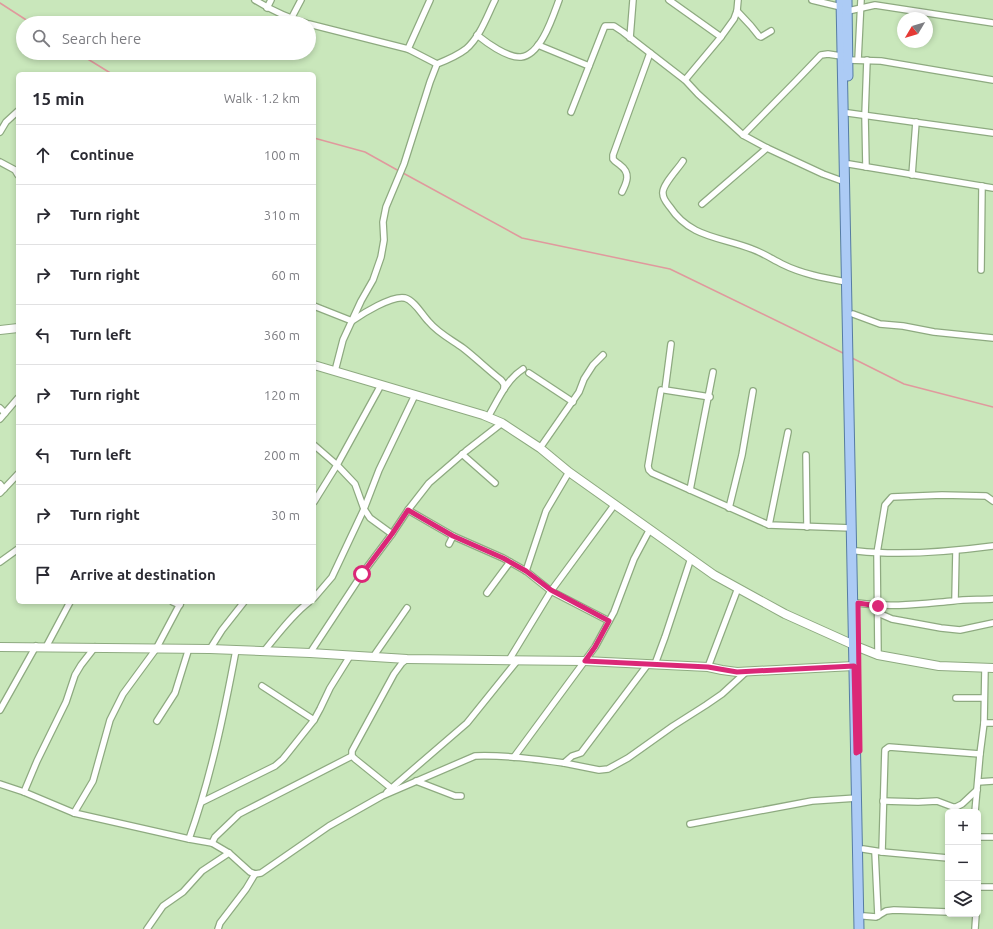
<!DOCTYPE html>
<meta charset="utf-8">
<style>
body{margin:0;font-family:Ubuntu,sans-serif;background:#f7f7f7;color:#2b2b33}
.controls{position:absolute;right:12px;bottom:12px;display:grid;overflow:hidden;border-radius:6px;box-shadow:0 2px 6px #0003}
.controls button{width:36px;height:36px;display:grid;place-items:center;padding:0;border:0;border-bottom:1px solid #e1e1e2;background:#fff;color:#2b2b33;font:20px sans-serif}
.compass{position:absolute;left:897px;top:12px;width:36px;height:36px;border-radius:50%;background:#fff;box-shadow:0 2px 6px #0003;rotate:232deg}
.stop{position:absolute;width:12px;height:12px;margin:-9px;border:3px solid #db2777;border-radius:50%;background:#fff}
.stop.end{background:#db2777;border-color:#fff;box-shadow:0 1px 4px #0008}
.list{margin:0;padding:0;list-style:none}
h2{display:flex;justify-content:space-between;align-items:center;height:52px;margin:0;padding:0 16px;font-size:17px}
h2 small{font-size:13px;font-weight:400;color:#7c7c81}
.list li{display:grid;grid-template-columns:26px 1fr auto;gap:12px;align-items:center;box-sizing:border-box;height:60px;padding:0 16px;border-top:1px solid #e1e1e2}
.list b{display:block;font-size:15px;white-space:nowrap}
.list em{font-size:13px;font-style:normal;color:#7c7c81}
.icon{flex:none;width:22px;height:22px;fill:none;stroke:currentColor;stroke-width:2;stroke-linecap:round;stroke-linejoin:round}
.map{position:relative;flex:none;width:993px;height:929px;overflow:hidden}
.search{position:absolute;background:#fff;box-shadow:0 2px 6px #0003;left:16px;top:16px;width:300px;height:44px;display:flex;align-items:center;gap:10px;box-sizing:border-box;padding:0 14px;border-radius:22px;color:#7c7c81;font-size:15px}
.panel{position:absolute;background:#fff;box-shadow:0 2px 6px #0003;left:16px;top:72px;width:300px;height:532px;border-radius:6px}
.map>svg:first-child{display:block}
</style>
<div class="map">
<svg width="993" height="929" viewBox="0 0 993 929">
<rect width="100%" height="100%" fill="#c9e7bb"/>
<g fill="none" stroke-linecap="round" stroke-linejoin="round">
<!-- stream -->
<g stroke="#e0999d" stroke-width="1.5">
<path d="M0,3L31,23"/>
<path d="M78,53L112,74"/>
<path d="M314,138L365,152L399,171"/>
<path d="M403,173L522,238L670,269L845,354"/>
<path d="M852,358L904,384L993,407"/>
</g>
<!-- street casing -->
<g stroke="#8eaa80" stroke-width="8">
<g id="street">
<path d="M255,0C271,10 288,18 306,23"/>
<path d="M669,0L721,37"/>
<path d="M812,0L841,7"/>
<path d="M267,8L271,0"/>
<path d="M737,11L751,26L759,36L761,37L771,31"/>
<path d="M848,11L875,5L993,23"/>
<path d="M291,19L301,0"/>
<path d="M309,24L408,49L437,64"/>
<path d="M477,35C487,43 508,58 521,57C541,55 553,16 559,0"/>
<path d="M630,38L633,0"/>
<path d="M538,45L589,66"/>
<path d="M408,49L430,0"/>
<path d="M847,60L881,61L993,80"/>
<path d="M858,60L861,0"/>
<path d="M685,80L721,37L734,19L737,11L738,0"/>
<path d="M571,112L604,28L605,26H614L623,32L685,80L698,94L743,135L767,148L823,174L845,182"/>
<path d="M848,113L993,133"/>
<path d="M0,132L6,122L18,111"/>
<path d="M743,135L796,81L821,55L828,54L841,56"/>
<path d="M683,161C678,169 661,186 663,194C663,199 667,203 670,207C690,238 722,237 752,249C763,253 772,259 782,264C802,274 824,278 846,282"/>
<path d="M0,162L15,170L18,175"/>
<path d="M849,164L993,188"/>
<path d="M866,167L865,115L867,60"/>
<path d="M912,175L916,122"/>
<path d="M622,192C627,182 631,173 620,165C618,163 615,162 613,159V155L650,53"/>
<path d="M702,204L767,148"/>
<path d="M981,270L982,186"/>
<path d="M314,306L352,321C362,314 392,295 405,298C415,301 422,315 429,322C438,333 452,340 463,348C476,358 488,370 501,380L504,384V389"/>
<path d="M853,314L880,324L903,326L934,332L993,338"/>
<path d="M671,344L665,390L710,397"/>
<path d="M335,371L343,340L361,301L373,280L381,257L384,240L383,222L386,207L404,164L430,82L437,64C447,60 457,56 466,49C480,37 487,16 495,0"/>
<path d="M529,373L573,402"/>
<path d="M661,390L648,466L649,470L652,473L769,525L852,528"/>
<path d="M0,408L5,413"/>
<path d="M488,417C498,400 506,380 523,369"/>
<path d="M0,419L18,398"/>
<path d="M314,445L337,465L355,484L364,509L370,518L392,534"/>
<path d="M540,448L579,392L584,379L593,365L603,355"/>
<path d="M462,454L495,483"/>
<path d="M806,455L807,527"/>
<path d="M0,484L4,489"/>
<path d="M690,490L713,372"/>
<path d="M0,493L18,474"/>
<path d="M314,502L337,465L381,385"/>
<path d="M729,508L742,455L753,391"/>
<path d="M408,510L453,536L503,558L526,571L551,591L609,621"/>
<path d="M769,525L788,432"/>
<path d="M449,544L453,536"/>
<path d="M857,551C902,556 948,552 993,546"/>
<path d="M0,562L18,549"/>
<path d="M526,571L546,511L569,472"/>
<path d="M487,593L510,562"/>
<path d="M314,598L332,577L364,509L379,470L415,395"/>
<path d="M955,600L956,551"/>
<path d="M173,602L180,605"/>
<path d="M857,603C891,608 919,604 953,601C966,599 980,600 993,599"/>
<path d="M878,613L892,619L941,628L960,630L993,623"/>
<path d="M46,647L70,602"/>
<path d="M210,649L222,630L244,602"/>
<path d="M265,650C278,634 292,615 309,602"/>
<path d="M310,653L362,574L392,534L408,510L429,483L466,451L502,423"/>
<path d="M878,655L877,553L885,505L892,497L942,495L986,496L993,501"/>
<path d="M373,657L407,608"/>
<path d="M509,660L551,591L615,504"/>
<path d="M655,664L665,637L691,558"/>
<path d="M708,667L738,588"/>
<path d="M262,686L314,720"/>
<path d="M956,698H984"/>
<path d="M0,710L36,646"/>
<path d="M157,721L175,693L189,648"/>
<path d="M984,723H993"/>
<path d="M514,757L595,647L614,612L634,559L650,529"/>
<path d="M564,763L599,770L608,769L628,758L673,726L706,705L722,694L746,672"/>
<path d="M416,781L455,796H461"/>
<path d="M978,782L993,781"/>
<path d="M0,784L24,792L74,813L189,839L212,843L229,853L250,872L255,874L261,873L329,826L382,796L475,756C505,755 535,759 564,763L572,756L581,753L648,664"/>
<path d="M391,788L355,759L352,756V751L394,674L402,663L407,659"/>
<path d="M24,792L37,761L66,702L75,675L81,665L95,647"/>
<path d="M387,792L467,723L517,661"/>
<path d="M883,801L918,802L937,801L953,807H956L962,804L977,790"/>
<path d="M202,802L275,766L283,759L314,720L320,709L330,688L350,656"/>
<path d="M975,812L980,754L984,723L985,668"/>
<path d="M74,813L93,781L110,720L123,694L156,649L181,602"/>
<path d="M690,824L812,801L857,798"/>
<path d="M978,837H993"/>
<path d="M189,839C211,777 224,714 236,650"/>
<path d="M212,843L215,837L239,814L352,756"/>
<path d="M863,849L882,852L948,858"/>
<path d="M875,852L878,916"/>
<path d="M882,852L885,750L889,747L980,754"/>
<path d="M978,887H993"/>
<path d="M864,916L876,917L886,911L894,910L948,912"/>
<path d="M147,929L163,906L183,892L202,871L229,853"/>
<path d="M218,929L220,923L246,889L255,874"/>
<path d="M975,929L976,914"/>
</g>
</g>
<!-- secondary casing -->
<g stroke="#8eaa80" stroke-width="10">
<g id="secondary">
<path d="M0,330L18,328"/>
<path d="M314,365L483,415L502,423L540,448L569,472L714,575L785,614L854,645"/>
<path d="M0,647L210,649L310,653L407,659L585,661L708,667L722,670L737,672L854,666"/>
<path d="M858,647L878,655L939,666L993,668"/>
</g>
</g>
<!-- primary casing -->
<g stroke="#567ca3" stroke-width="11">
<g id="primary">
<path d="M841,0L859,929"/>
<path d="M847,0L848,76"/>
</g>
</g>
<!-- street -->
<use href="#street" stroke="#fff" stroke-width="5.5"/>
<!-- secondary -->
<use href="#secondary" stroke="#fff" stroke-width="8"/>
<!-- primary -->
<use href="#primary" stroke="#accbf5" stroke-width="9"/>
</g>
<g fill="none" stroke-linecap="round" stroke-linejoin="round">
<!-- route -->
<path stroke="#db2777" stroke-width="5" d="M362,574L392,534L408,510L453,536L503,558L526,571L551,590L609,621L595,647L585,661L708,667L737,672L854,666L856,753L860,751L858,603L878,606"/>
</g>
</svg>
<div class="controls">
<button>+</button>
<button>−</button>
<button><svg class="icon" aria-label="layers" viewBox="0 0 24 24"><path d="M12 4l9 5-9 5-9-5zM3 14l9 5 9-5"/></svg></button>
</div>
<svg class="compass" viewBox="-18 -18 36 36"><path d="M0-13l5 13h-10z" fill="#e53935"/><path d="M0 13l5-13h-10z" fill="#7c7c81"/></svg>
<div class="stop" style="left:362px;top:574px"></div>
<div class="stop end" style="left:878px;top:606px"></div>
<div class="search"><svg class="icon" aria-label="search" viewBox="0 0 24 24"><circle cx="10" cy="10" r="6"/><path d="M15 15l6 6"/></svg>Search here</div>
<section class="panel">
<h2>15 min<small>Walk · 1.2 km</small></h2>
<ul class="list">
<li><svg class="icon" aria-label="ahead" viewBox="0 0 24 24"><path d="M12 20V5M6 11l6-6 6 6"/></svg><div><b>Continue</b></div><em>100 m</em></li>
<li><svg class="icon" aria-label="right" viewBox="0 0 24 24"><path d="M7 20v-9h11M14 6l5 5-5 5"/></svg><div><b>Turn right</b></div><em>310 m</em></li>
<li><svg class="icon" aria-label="right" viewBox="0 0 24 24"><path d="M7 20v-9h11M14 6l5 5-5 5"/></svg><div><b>Turn right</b></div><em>60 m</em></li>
<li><svg class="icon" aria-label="left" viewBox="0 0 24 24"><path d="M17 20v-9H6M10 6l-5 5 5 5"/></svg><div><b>Turn left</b></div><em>360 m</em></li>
<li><svg class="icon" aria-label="right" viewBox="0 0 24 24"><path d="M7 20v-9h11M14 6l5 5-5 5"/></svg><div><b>Turn right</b></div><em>120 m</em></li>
<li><svg class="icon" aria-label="left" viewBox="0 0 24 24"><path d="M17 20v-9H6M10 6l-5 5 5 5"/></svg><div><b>Turn left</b></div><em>200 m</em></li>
<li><svg class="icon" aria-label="right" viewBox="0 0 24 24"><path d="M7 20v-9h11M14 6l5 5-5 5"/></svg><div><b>Turn right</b></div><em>30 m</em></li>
<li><svg class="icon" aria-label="arrive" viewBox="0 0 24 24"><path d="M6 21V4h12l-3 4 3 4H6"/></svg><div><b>Arrive at destination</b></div></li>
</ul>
</section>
</div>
